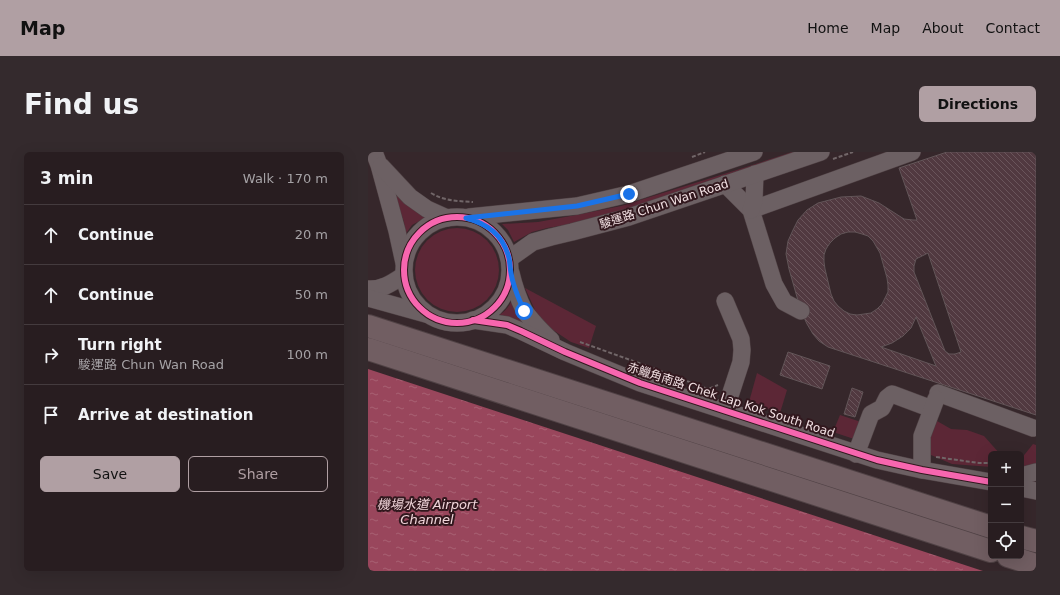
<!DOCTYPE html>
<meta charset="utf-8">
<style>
body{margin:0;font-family:"DejaVu Sans","Noto Sans TC",sans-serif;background:#342a2d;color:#f1f3f6}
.controls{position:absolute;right:12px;bottom:12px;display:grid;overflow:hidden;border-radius:6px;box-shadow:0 4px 16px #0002}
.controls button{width:36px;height:36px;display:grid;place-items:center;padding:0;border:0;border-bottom:1px solid #443b3e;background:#281d20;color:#f1f3f6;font:20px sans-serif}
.stop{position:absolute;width:12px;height:12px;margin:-9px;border:3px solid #1a73e8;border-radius:50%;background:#fff}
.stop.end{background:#1a73e8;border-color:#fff;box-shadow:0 1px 4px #0008}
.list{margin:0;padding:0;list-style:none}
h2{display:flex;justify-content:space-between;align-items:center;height:52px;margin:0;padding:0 16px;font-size:17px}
h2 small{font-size:13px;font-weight:400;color:#a5a2a5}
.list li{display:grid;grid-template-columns:26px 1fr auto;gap:12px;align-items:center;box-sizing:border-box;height:60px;padding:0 16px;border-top:1px solid #443b3e}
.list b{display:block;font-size:15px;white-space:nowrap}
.list p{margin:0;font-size:13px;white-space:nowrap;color:#a5a2a5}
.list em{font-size:13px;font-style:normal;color:#a5a2a5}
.actions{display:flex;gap:8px;padding:12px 16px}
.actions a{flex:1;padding:9px 0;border:1px solid #b09fa3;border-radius:6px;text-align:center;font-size:14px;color:#b09fa3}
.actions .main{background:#b09fa3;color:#111}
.icon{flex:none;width:22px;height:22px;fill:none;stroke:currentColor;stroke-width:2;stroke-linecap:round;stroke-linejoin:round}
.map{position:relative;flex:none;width:668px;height:419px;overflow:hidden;border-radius:6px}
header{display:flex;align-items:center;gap:24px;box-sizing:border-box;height:56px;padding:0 20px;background:#b09fa3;color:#111}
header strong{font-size:19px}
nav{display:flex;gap:22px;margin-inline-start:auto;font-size:14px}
.intro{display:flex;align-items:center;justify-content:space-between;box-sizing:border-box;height:96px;padding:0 24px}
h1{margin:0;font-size:28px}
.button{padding:10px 18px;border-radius:6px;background:#b09fa3;color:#111;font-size:14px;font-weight:700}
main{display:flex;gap:24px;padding:0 24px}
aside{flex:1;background:#281d20;border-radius:6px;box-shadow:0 4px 16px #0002}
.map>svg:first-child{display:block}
</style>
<header>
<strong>Map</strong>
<nav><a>Home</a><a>Map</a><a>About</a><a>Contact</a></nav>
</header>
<div class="intro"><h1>Find us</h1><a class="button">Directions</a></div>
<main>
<aside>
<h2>3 min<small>Walk · 170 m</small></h2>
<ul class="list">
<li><svg class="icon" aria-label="ahead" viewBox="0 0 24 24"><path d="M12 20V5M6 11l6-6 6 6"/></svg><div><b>Continue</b></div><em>20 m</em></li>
<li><svg class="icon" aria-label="ahead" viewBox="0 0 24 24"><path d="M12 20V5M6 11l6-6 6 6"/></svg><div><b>Continue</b></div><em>50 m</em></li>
<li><svg class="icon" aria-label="right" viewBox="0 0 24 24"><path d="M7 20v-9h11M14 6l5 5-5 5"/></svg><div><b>Turn right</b><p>駿運路 Chun Wan Road</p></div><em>100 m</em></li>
<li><svg class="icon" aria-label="arrive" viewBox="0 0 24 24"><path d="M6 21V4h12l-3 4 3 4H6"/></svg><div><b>Arrive at destination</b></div></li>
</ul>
<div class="actions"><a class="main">Save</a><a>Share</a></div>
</aside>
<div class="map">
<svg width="668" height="419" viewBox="0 0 668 419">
<defs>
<pattern id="water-ripples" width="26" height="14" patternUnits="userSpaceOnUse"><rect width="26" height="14" fill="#99465c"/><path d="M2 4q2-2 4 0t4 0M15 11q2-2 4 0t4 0" fill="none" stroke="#a86073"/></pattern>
<pattern id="building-back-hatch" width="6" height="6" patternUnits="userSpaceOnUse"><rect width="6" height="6" fill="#513940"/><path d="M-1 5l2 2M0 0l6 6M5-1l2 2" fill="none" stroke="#6a555b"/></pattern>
</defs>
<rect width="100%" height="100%" fill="#36272b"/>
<!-- grass -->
<g fill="#5c2736">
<path d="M424,0H446L255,61L211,71L179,76L164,80L146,90L140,78L134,72L170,70L208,63L253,54L372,17Z"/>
<path d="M24,36L43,56L57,66L44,73L37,83L36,70Z"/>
<circle cx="89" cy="118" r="42"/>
<path d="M157,136L228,174L221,196L203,190L179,174L167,158Z"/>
<path d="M144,146L166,177L130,164C137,159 142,155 144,146Z"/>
<path d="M389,221L419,238L412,261L381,250Z"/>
<path d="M472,263L493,270L486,287L465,280Z"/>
<path d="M569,269L583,277L599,278L616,284L632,302H623V315L584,312L563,303L562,286Z"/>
<path d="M665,292L668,293V311L653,315V307Z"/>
</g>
<!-- water -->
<path fill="url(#water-ripples)" d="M0,204L668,419H0Z"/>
<!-- pier -->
<path fill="#36272b" d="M0,202L668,419H615L0,217Z"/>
<!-- building -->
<g fill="url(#building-back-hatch)" stroke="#625558" fill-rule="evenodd">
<path d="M579,0H668V263L460,195L451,189L445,182L439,172L433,159L421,117L418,102L420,89L425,78L430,68L439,58L450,51L473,45L493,44L511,51L536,67L545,68H549L531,16ZM480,80H487L494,82L500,84L505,89L512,101L519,126L520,133V140L514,152L509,157L503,161L489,163L482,162L476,159L470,154L466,149L463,142L457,117L456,110V103L458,97L462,91L467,86L473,82ZM560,101L593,200L587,202H581L577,199L546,120V114L548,107ZM548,165L568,214L513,195L524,191L535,184L543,176Z"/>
<path d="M420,200L462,214L454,237L412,223Z"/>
<path d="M484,236L495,240L487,265L476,262Z"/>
</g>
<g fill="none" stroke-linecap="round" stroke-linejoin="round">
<!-- minor casing -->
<g stroke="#504245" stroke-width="18">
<g id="minor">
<path d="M6,0L11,13L29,79L36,111"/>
<path d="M13,14L42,45L59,57L79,66"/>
<path d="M357,32L383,58L406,132L416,150L433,159"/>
<path d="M383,58L544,0"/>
<path d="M383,58L386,49L387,22"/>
<path d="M101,65L209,54L261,42L386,0"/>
<circle cx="89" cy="118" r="53"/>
<path d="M141,107L165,90L183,85L204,80L261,65L453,0"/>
<path d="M143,121C146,134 150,146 156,158C160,165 176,182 183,188"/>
<path d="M0,137C14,138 24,131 36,123"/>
<path d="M0,146L58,162"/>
<path d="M105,168L139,173L153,179L197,200L272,231L509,308L554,318L623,330"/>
<path d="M570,241L665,276"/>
<path d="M357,259L373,210L374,198L373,187L357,149"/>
<path d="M488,302L503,262L514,256L519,246L524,242L564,257"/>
<path d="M554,318V284L568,247"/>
<path d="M653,324L668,320"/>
<path d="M653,336L668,339"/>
</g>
</g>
<!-- highway casing -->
<g stroke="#504245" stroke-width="24">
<g id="highway">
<path d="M0,174L623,375"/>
<path d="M0,197L623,399"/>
<path d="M653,385L668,389"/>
<path d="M640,404L668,413"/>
</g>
</g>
<!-- path -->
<g stroke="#716668" stroke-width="2" stroke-dasharray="4 2" stroke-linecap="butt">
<path d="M324,5L337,0"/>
<path d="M465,7L485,0"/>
<path d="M63,41C76,49 90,49 105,50"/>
<path d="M212,190L282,215L340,237L350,233"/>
<path d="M568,305L611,311H623"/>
</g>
<!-- minor -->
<use href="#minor" stroke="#6c6063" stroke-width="17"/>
<!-- highway -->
<use href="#highway" stroke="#715e62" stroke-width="22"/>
<!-- cycleway casing -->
<g stroke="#32181e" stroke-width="8">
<g id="cycleway">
<circle cx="89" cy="118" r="53"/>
<path d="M105,168L139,173L153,179L197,200L272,231L509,308L554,318L623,330"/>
</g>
</g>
<!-- cycleway -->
<use href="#cycleway" stroke="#f766af" stroke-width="6"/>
</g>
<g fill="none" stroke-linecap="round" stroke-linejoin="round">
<!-- route -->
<path stroke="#1a73e8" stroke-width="5" d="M156,159C151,147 145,135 143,121C142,116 142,111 141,106C135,83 120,72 98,66L209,54L261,42"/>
</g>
<g text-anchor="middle" stroke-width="4" stroke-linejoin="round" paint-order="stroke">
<!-- street labels -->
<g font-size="12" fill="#f2e0e3" stroke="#32181e">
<text transform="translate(296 52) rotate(-18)" y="4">駿運路 Chun Wan Road</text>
<text transform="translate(363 248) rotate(18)" y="4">赤鱲角南路 Chek Lap Kok South Road</text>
</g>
<!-- water labels -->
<g font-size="13" font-style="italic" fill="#f1d6db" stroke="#32181e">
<text x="59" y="357">機場水道 Airport<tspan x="59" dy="15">Channel</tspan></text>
</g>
</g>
</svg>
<div class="controls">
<button>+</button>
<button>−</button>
<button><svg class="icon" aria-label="locate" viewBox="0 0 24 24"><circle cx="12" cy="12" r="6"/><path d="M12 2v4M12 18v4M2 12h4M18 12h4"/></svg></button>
</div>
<div class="stop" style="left:156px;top:159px"></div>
<div class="stop end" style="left:261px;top:42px"></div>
</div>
</main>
